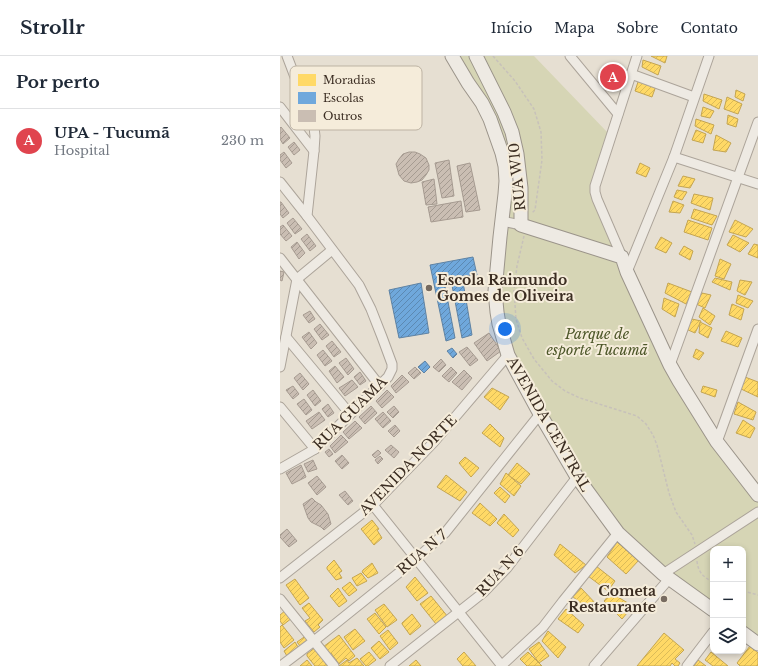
<!DOCTYPE html>
<html lang="pt">
<meta charset="utf-8">
<style>
body{margin:0;font-family:"Libre Baskerville",serif;background:#f2f2f3;color:#1f2937}
.controls{position:absolute;right:12px;bottom:12px;display:grid;overflow:hidden;border-radius:8px;box-shadow:0 2px 6px #0003}
.controls button{width:36px;height:36px;display:grid;place-items:center;padding:0;border:0;border-bottom:1px solid #e0e1e3;background:#fff;color:#1f2937;font:20px sans-serif}
.you{position:absolute;left:225px;top:273px;width:14px;height:14px;margin:-10px;border:3px solid #fff;border-radius:50%;background:#1a73e8;box-shadow:0 0 0 6px #1a73e833}
.badge{display:grid;place-items:center;width:26px;height:26px;border-radius:50%;background:#111827;color:#fff;font-size:13px;font-weight:700}
.pin{position:absolute;translate:-50% -50%;border:2px solid #fff;box-shadow:0 1px 4px #0006}
.list{margin:0;padding:0;list-style:none}
h2{display:flex;justify-content:space-between;align-items:center;height:52px;margin:0;padding:0 16px;font-size:17px}
h2 small{font-size:13px;font-weight:400;color:#747a83}
.list li{display:grid;grid-template-columns:26px 1fr auto;gap:12px;align-items:center;box-sizing:border-box;height:64px;padding:0 16px;border-top:1px solid #e0e1e3}
.list b{display:block;font-size:15px;white-space:nowrap}
.list p{margin:0;font-size:13px;white-space:nowrap;color:#747a83}
.list em{font-size:13px;font-style:normal;color:#747a83}
.icon{flex:none;width:22px;height:22px;fill:none;stroke:currentColor;stroke-width:2;stroke-linecap:round;stroke-linejoin:round}
.map{position:relative;flex:none;width:478px;height:610px;overflow:hidden}
header{display:flex;align-items:center;gap:24px;box-sizing:border-box;height:56px;padding:0 20px;background:#fff;border-bottom:1px solid #e0e1e3}
header strong{font-size:19px}
nav{display:flex;gap:22px;margin-inline-start:auto;font-size:14px}
main{display:flex}
aside{flex:1;background:#fff}
.map>svg:first-child{display:block}
</style>
<header>
<strong>Strollr</strong>
<nav><a>Início</a><a>Mapa</a><a>Sobre</a><a>Contato</a></nav>
</header>
<main>
<aside>
<h2>Por perto<small></small></h2>
<ul class="list">
<li><span class="badge" style="background:#e0444e">A</span><div><b>UPA - Tucumã</b><p>Hospital</p></div><em>230 m</em></li>
</ul>
</aside>
<div class="map">
<svg width="478" height="610" viewBox="0 0 478 610">
<defs>
<pattern id="homes-hatch" width="6" height="6" patternUnits="userSpaceOnUse"><rect width="6" height="6" fill="#ffd966"/><path d="M-1 1l2-2M0 6l6-6M5 7l2-2" fill="none" stroke="#dbbb58"/></pattern>
<pattern id="schools-hatch" width="6" height="6" patternUnits="userSpaceOnUse"><rect width="6" height="6" fill="#6fa8dc"/><path d="M-1 1l2-2M0 6l6-6M5 7l2-2" fill="none" stroke="#5c89b2"/></pattern>
<pattern id="building-hatch" width="6" height="6" patternUnits="userSpaceOnUse"><rect width="6" height="6" fill="#cabeb3"/><path d="M-1 1l2-2M0 6l6-6M5 7l2-2" fill="none" stroke="#a59b91"/></pattern>
</defs>
<rect width="100%" height="100%" fill="#e6dfd2"/>
<!-- park -->
<path fill="#d6d5b5" d="M166,0H254L328,77L315,129L390,309L478,439V588L463,576V493H433V554L338,477L260,358L219,266L225,117L218,83Z"/>
<!-- homes -->
<g fill="url(#homes-hatch)" stroke="#c4a552">
<path d="M371,0H387L385,7Z"/>
<path d="M363,4L381,10L378,19L362,11Z"/>
<path d="M359,23L376,30L372,41L355,35Z"/>
<path d="M456,34L465,38L463,45L455,41Z"/>
<path d="M424,38L442,44L439,53L423,45Z"/>
<path d="M447,41L462,48L458,58L444,53Z"/>
<path d="M423,51L434,55L430,62L421,60Z"/>
<path d="M448,59L458,63L456,71L447,68Z"/>
<path d="M416,63L434,69L431,78L415,70Z"/>
<path d="M416,74L426,78L423,87L412,84Z"/>
<path d="M436,79L451,87L446,96L433,94Z"/>
<path d="M360,107L370,112L366,121L356,117Z"/>
<path d="M403,120L415,123L410,132L398,130Z"/>
<path d="M397,134L407,136L402,144L394,141Z"/>
<path d="M414,138L433,142L430,154L411,147Z"/>
<path d="M393,145L404,149L400,157L389,156Z"/>
<path d="M414,153L437,160L432,169L411,162Z"/>
<path d="M408,164L432,172L428,184L404,176Z"/>
<path d="M455,164L473,173L466,181L449,176Z"/>
<path d="M453,179L469,187L460,196L447,189Z"/>
<path d="M381,181L392,187L386,197L375,192Z"/>
<path d="M474,188L478,189V202L468,198Z"/>
<path d="M404,190L413,195L410,204L399,198Z"/>
<path d="M440,203L451,208L444,223L435,220Z"/>
<path d="M435,222L452,226L450,234L432,226Z"/>
<path d="M460,224L472,226L465,239L457,235Z"/>
<path d="M388,227L412,236L406,248L385,237Z"/>
<path d="M422,237L431,239L425,252L416,248Z"/>
<path d="M458,239L473,245L468,252L456,247Z"/>
<path d="M384,242L399,248L395,261L382,253Z"/>
<path d="M452,248L464,253L461,264L449,259Z"/>
<path d="M423,252L435,260L430,269L419,261Z"/>
<path d="M412,263L421,265L415,277L406,273Z"/>
<path d="M420,266L432,272L428,282L419,277Z"/>
<path d="M446,275L462,282L458,291L441,285Z"/>
<path d="M416,293L424,297L419,304L413,301Z"/>
<path d="M465,321L478,326V341L459,332Z"/>
<path d="M423,330L437,334L435,341L421,336Z"/>
<path d="M212,332L229,341L220,354L204,341Z"/>
<path d="M458,346L476,356L473,364L454,358Z"/>
<path d="M463,364L475,372L470,382L456,377Z"/>
<path d="M210,368L224,382L220,391L202,377Z"/>
<path d="M185,401L199,412L191,421L179,407Z"/>
<path d="M237,407L250,418L241,428L228,419Z"/>
<path d="M226,417L241,430L234,440L220,428Z"/>
<path d="M166,419L187,436L180,445L157,431Z"/>
<path d="M220,431L230,440L225,447L214,437Z"/>
<path d="M200,447L217,463L210,470L192,457Z"/>
<path d="M224,458L239,474L233,481L217,467Z"/>
<path d="M92,464L99,473L97,474L102,482L94,489L81,473Z"/>
<path d="M337,486L359,504L346,518L327,501Z"/>
<path d="M280,488L306,509L295,517L274,499Z"/>
<path d="M54,504L62,515L59,517L62,522L56,524L47,513V511Z"/>
<path d="M92,507L98,517L88,522L82,516L83,514Z"/>
<path d="M316,510L335,525L328,535L308,520Z"/>
<path d="M81,517L87,525L77,530L72,522Z"/>
<path d="M135,521L148,537L137,545L126,531Z"/>
<path d="M15,523L29,542L20,549L6,529Z"/>
<path d="M70,526L77,534L69,540L62,532Z"/>
<path d="M58,532L67,545L59,551L50,540Z"/>
<path d="M301,532L318,550L313,557L292,540Z"/>
<path d="M331,537L353,550L342,563L324,545Z"/>
<path d="M151,540L168,561L156,568L140,548Z"/>
<path d="M29,547L43,564L38,569L40,571L34,576L25,565L30,562L22,552Z"/>
<path d="M104,548L117,564L107,571L95,554Z"/>
<path d="M286,553L304,569L298,577L278,563Z"/>
<path d="M6,554L12,562L3,569L0,565V559Z"/>
<path d="M95,557L106,571L99,578L87,563Z"/>
<path d="M132,558L141,570L130,579L122,568V567Z"/>
<path d="M2,569L14,584L4,592L0,586V571Z"/>
<path d="M75,573L85,585L73,594L64,581Z"/>
<path d="M108,574L118,587L110,594L100,580Z"/>
<path d="M268,575L286,591L278,602L262,585Z"/>
<path d="M384,577L404,594L395,603L400,607L398,610H395L392,607L390,610H357Z"/>
<path d="M27,579L30,583L20,590L17,586Z"/>
<path d="M59,579L75,600L69,605L66,602L59,608L51,597L48,599L43,591Z"/>
<path d="M99,585L109,596L100,603L91,592Z"/>
<path d="M15,586L18,591L7,600L4,595Z"/>
<path d="M259,586L269,600L259,607L249,593Z"/>
<path d="M470,590L478,597V610H460L457,607Z"/>
<path d="M36,591L50,610H35L27,600V598Z"/>
<path d="M89,596L96,604L88,610H86L80,603Z"/>
<path d="M184,596L196,610H183L177,603Z"/>
<path d="M248,596L262,610H247L240,603Z"/>
<path d="M431,596L448,610H433L425,604Z"/>
<path d="M77,602L84,610H59L67,604L69,607Z"/>
<path d="M27,604L32,610H20Z"/>
<path d="M136,604L141,610H129Z"/>
<path d="M418,604L426,610H414Z"/>
</g>
<!-- schools -->
<g fill="url(#schools-hatch)" stroke="#5f83a4">
<path d="M193,201L197,219L182,220L192,279L182,282L171,224L164,225L175,282L166,285L150,209Z"/>
<path d="M141,227L149,277L119,282L109,234Z"/>
<path d="M172,292L177,298L173,302L167,295Z"/>
<path d="M145,305L150,311L144,317L138,311Z"/>
</g>
<!-- building -->
<g fill="url(#building-hatch)" stroke="#a69b91">
<path d="M1,71L10,82L3,88L0,83V72Z"/>
<path d="M14,86L20,94L14,99L8,91Z"/>
<path d="M4,96L12,107L6,112L0,104V99Z"/>
<path d="M129,96H135L140,98L146,102L149,109V114L146,119L142,124L137,126L131,127L124,125L119,119L116,108L119,103L123,98Z"/>
<path d="M169,104L174,140L162,142L155,107Z"/>
<path d="M190,107L200,154L186,156L177,110Z"/>
<path d="M154,123L157,148L146,149L142,126Z"/>
<path d="M181,145L183,161L151,166L148,151Z"/>
<path d="M0,146H1L9,157L3,162L0,158Z"/>
<path d="M13,162L22,173L15,178L7,167Z"/>
<path d="M3,169L12,180L6,185L0,178V171Z"/>
<path d="M27,178L36,190L30,195L21,183Z"/>
<path d="M17,186L25,197L19,203L11,191Z"/>
<path d="M0,215L4,216L2,225L0,224Z"/>
<path d="M30,255L35,263L29,267L23,259Z"/>
<path d="M40,268L49,279L42,284L34,273Z"/>
<path d="M29,276L37,287L31,293L22,281Z"/>
<path d="M209,277L221,295L207,305L194,287Z"/>
<path d="M52,285L61,296L54,301L46,290Z"/>
<path d="M187,291L198,304L190,310L179,296Z"/>
<path d="M43,294L52,305L45,310L37,299Z"/>
<path d="M66,302L74,313L68,319L59,307Z"/>
<path d="M161,303L166,309L159,316L153,311Z"/>
<path d="M55,310L64,321L57,327L49,315Z"/>
<path d="M135,311L141,317L134,323L128,317Z"/>
<path d="M171,311L177,317L169,326L162,320Z"/>
<path d="M184,314L192,322L182,334L172,326Z"/>
<path d="M80,316L86,325L80,329L74,321Z"/>
<path d="M20,317L29,328L23,334L14,322Z"/>
<path d="M122,319L129,326L116,337L111,330Z"/>
<path d="M72,324L78,331L65,340L59,332Z"/>
<path d="M13,330L19,338L13,343L6,334Z"/>
<path d="M33,334L41,345L35,350L27,339Z"/>
<path d="M107,334L114,341L102,352L96,345Z"/>
<path d="M24,343L32,354L26,359L17,348Z"/>
<path d="M48,348L54,357L48,361L42,353Z"/>
<path d="M91,350L97,357L85,368L79,361Z"/>
<path d="M114,350L119,356L113,362L107,356Z"/>
<path d="M39,356L45,364L32,373L26,365Z"/>
<path d="M103,356L111,365L103,372L95,363Z"/>
<path d="M75,365L82,372L69,383L63,376Z"/>
<path d="M115,369L120,375L114,381L108,375Z"/>
<path d="M61,379L68,386L55,397L50,390Z"/>
<path d="M111,389L119,396L114,402L105,394Z"/>
<path d="M49,393L53,398L49,401L45,396Z"/>
<path d="M98,394L101,397L95,402L92,399Z"/>
<path d="M62,399L69,407L62,413L55,405Z"/>
<path d="M100,400L103,403L98,408L95,404Z"/>
<path d="M33,404L37,413L28,416L24,408Z"/>
<path d="M21,409L26,421L12,428L6,417Z"/>
<path d="M37,420L46,431L37,439L28,427Z"/>
<path d="M65,435L73,445L68,449L59,439Z"/>
<path d="M32,442L36,446L41,449L48,458L51,468L44,474L41,471L31,466L28,462L23,448Z"/>
<path d="M7,473L17,485L9,491L0,481V479Z"/>
</g>
<g fill="none" stroke-linecap="round" stroke-linejoin="round">
<!-- street casing -->
<g stroke="#aca49a" stroke-width="11">
<g id="street">
<path d="M290,0L338,58"/>
<path d="M351,18L414,41"/>
<path d="M0,51L34,95"/>
<path d="M394,101L478,128"/>
<path d="M0,126L27,160"/>
<path d="M222,165L241,169"/>
<path d="M342,201L317,143L315,136V130L357,0"/>
<path d="M0,202L100,330"/>
<path d="M347,216L394,101L429,0"/>
<path d="M6,281L70,358"/>
<path d="M390,309L478,66"/>
<path d="M0,311L17,223L52,194"/>
<path d="M0,351L35,393"/>
<path d="M437,386L478,273"/>
<path d="M0,413L35,393L108,321L112,313V308L102,281L91,253L79,229L27,160L34,95L35,80L34,71L7,0"/>
<path d="M93,449L222,610"/>
<path d="M383,518L478,456"/>
<path d="M0,522L93,449L153,387L228,299"/>
<path d="M0,543L54,610"/>
<path d="M1,610L34,585L136,503L165,477L260,358"/>
<path d="M110,610L204,536L227,512L297,421"/>
<path d="M221,610L263,571L283,545L338,477"/>
<path d="M314,610L389,523"/>
<path d="M407,610L433,576"/>
</g>
</g>
<!-- secondary casing -->
<g stroke="#9b948a" stroke-width="15">
<g id="secondary">
<path d="M172,0L188,27L202,47L210,63L222,97L225,110L226,125L225,138L220,181L215,235L217,256L219,268L228,299L260,358L297,421L338,477L383,518L433,554"/>
<path d="M196,0L224,56L232,76L237,98L241,132V169L342,201L347,216L390,309L399,325L437,386L478,439"/>
<path d="M463,577L478,588"/>
</g>
</g>
<!-- path -->
<g stroke="#c7c1ba" stroke-width="1.5" stroke-dasharray="3 2" stroke-linecap="butt">
<path d="M213,0L235,25L254,53L261,76L262,104L255,154L252,157"/>
<path d="M244,180L237,210L234,234L236,263L242,282L254,303L272,325L285,335L300,342L357,360L366,368L373,379L377,389L389,437L396,456L412,479L415,488"/>
<path d="M417,505C418,516 423,521 433,526"/>
<path d="M463,535L478,539"/>
</g>
<!-- street -->
<use href="#street" stroke="#eeeae3" stroke-width="9"/>
<!-- secondary -->
<use href="#secondary" stroke="#eeeae3" stroke-width="13"/>
</g>
<!-- markers -->
<g fill="#776b60" stroke="#f5ecda" stroke-width="1.5">
<circle cx="149" cy="232" r="4"/>
<circle cx="384" cy="543" r="4"/>
</g>
<g text-anchor="middle" stroke-width="4" stroke-linejoin="round" paint-order="stroke">
<!-- street labels -->
<g font-size="14" fill="#3b2d22" stroke="#f5ecda">
<text transform="translate(237 121) rotate(-96)" y="5">RUA W10</text>
<text transform="translate(70 357) rotate(-45)" y="5">RUA GUAMA</text>
<text transform="translate(269 368) rotate(60)" y="5">AVENIDA CENTRAL</text>
<text transform="translate(128 409) rotate(-46)" y="5">AVENIDA NORTE</text>
<text transform="translate(142 496) rotate(-41)" y="5">RUA N 7</text>
<text transform="translate(220 515) rotate(-47)" y="5">RUA N 6</text>
</g>
<!-- poi labels -->
<g font-size="14" font-weight="bold" fill="#3b2d22" stroke="#f5ecda" text-anchor="start">
<text x="157" y="229">Escola Raimundo<tspan x="157" dy="16">Gomes de Oliveira</tspan></text>
<text x="376" y="540" text-anchor="end">Cometa<tspan x="376" dy="16">Restaurante</tspan></text>
</g>
<!-- park labels -->
<g font-size="14" font-style="italic" fill="#4d5729" stroke="#f5ecda">
<text x="317" y="283">Parque de<tspan x="317" dy="16">esporte Tucumã</tspan></text>
</g>
</g>
<!-- legend -->
<rect x="10" y="10" width="132" height="64" rx="6" fill="#f5ecda" stroke="#bdb3a3" stroke-width="1"/>
<rect x="18" y="18" width="18" height="12" fill="#ffd966"/>
<rect x="18" y="36" width="18" height="12" fill="#6fa8dc"/>
<rect x="18" y="54" width="18" height="12" fill="#cabeb3"/>
<g font-size="11" fill="#3b2d22">
<text x="43" y="28">Moradias</text>
<text x="43" y="46">Escolas</text>
<text x="43" y="64">Outros</text>
</g>
</svg>
<div class="controls">
<button>+</button>
<button>−</button>
<button><svg class="icon" aria-label="layers" viewBox="0 0 24 24"><path d="M12 4l9 5-9 5-9-5zM3 14l9 5 9-5"/></svg></button>
</div>
<div class="you"></div>
<div class="pin badge" style="left:333px;top:21px;background:#e0444e">A</div>
</div>
</main>
